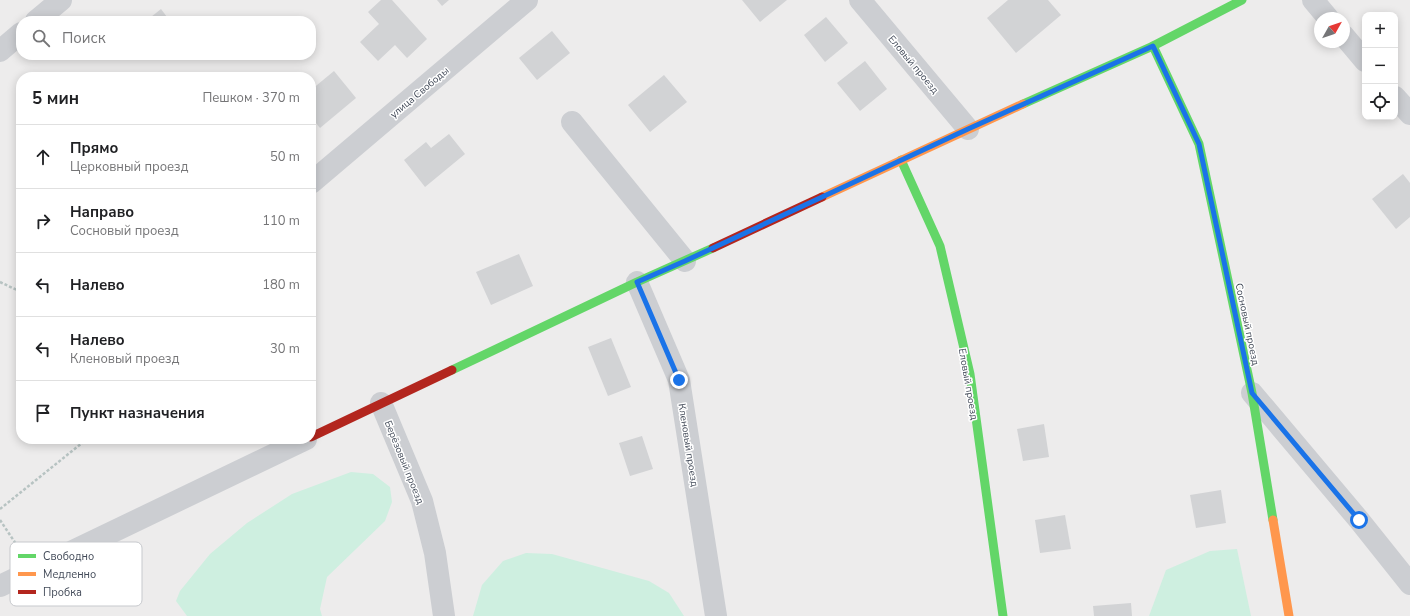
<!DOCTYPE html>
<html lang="ru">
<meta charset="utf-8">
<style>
body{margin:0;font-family:"Nunito Sans",sans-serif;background:#f6f6f6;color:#202124}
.controls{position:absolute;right:12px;top:12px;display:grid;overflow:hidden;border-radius:8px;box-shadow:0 2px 10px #0003}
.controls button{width:36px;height:36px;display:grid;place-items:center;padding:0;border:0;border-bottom:1px solid #e0e0e0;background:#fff;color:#202124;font:20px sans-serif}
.compass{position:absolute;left:1314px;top:12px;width:36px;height:36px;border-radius:50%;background:#fff;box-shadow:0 2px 10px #0003;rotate:50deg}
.stop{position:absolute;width:12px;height:12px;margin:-9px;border:3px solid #1a73e8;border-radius:50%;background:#fff}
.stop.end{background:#1a73e8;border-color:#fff;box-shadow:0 1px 4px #0008}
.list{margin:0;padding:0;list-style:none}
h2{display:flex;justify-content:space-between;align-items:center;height:52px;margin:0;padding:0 16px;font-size:17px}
h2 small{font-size:13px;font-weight:400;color:#757577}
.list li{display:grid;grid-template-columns:26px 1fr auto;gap:12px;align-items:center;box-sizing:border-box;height:64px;padding:0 16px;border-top:1px solid #e0e0e0}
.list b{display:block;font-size:15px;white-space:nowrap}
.list p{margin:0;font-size:13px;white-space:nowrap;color:#757577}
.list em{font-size:13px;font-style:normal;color:#757577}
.icon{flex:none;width:22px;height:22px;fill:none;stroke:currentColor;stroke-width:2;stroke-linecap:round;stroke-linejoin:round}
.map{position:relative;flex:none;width:1410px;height:616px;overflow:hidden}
.search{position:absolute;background:#fff;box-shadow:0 2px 10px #0003;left:16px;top:16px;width:300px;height:44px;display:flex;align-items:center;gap:10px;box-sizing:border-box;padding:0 14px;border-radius:16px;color:#757577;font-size:15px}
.panel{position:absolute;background:#fff;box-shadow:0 2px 10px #0003;left:16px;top:72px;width:300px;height:372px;border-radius:16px}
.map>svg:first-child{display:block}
</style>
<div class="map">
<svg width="1410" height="616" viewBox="0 0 1410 616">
<rect width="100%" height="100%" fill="#edecec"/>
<!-- green -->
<g fill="#ceefe0">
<path d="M351,472L373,474L390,487L392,502L385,521L327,577L320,609L322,616H187L176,601L180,591L210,554L247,523L292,494Z"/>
<path d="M1237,549L1251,616H1149L1166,570L1210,551Z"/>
<path d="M526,553L552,554L649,581L669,593L684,616H473L482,585L503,561Z"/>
</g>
<!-- building -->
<g fill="#d2d3d5">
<path d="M381,0H392L427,39L407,58L395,45L378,61L360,42L379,24L368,12Z"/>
<path d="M437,0H449L442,6Z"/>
<path d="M742,0H787L760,22Z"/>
<path d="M1008,0H1048L1061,15L1016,53L987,18Z"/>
<path d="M161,9L170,21H146Z"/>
<path d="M826,17L848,43L825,62L804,35Z"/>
<path d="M552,31L570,53L537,80L519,58Z"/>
<path d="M865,61L887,89L860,111L837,83Z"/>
<path d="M334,71L356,98L320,128L311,117V90Z"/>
<path d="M664,75L687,102L650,132L628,105Z"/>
<path d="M449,134L465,154L425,187L404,160L426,142L431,148Z"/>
<path d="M1403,174L1410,183V217L1396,229L1372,199Z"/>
<path d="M519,254L533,286L491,305L476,272Z"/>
<path d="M611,338L631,387L608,396L588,347Z"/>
<path d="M1044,424L1049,457L1023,461L1017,429Z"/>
<path d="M642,436L653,469L630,476L619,443Z"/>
<path d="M1221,490L1226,523L1196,528L1190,495Z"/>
<path d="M1065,515L1071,549L1040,553L1035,520Z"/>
<path d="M1131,603L1132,616H1094L1093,606Z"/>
</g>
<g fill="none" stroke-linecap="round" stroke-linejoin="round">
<!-- path -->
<g stroke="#b7c3c2" stroke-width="2.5" stroke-dasharray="3 2" stroke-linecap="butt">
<path d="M0,282L21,292"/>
<path d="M0,509L87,439"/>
<path d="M0,520L22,553"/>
</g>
<!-- street -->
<g stroke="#ccced2" stroke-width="22">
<path d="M860,0L968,129"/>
<path d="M1313,0L1328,18"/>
<path d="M36,21L61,0"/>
<path d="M1344,36L1365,61"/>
<path d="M0,51L21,33"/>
<path d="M1395,97L1410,114"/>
<path d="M572,122L685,261"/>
<path d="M311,183L527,0"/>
<path d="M637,282L679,380L716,616"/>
<path d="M1252,393L1359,520L1410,584"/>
<path d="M381,403L422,501L435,553L444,616"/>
<path d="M0,586L306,439"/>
</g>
<!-- fast -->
<g stroke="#63d668" stroke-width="9">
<path d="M1153,46L1199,144L1252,393L1273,520"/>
<path d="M1023,104L1153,46L1242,0"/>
<path d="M901,160L940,246L970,374L1003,616"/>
<path d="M452,370L637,282L713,248"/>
</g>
<!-- slow -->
<g stroke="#ff974d" stroke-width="9">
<path d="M822,197L1023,104"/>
<path d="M1273,520L1289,616"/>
</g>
<!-- jam -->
<g stroke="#b3261e" stroke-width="9">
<path d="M713,248L822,197"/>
<path d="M311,437L452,370"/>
</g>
</g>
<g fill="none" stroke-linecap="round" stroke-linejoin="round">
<!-- route -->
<path stroke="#1a73e8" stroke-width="5" d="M679,380L637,282L685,261L968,129L1153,46L1199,144L1252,393L1359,520"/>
</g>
<g text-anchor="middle" stroke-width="3" stroke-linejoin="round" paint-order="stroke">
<!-- street labels -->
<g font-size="10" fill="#434b59" stroke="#fff">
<text transform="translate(914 64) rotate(50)" y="4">Еловый проезд</text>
<text transform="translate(419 92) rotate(-40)" y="4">улица Свободы</text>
<text transform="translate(1248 324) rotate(78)" y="4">Сосновый проезд</text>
<text transform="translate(969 384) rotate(80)" y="4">Еловый проезд</text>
<text transform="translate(689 445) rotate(81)" y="4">Кленовый проезд</text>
<text transform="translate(405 462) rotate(68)" y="4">Берёзовый проезд</text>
</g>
</g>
<!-- legend -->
<rect x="10" y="542" width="132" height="64" rx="6" fill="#fff" stroke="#c7c9cd" stroke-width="1"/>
<rect x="18" y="554" width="18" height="4" fill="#63d668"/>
<rect x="18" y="572" width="18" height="4" fill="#ff974d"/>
<rect x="18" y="590" width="18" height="4" fill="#b3261e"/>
<g font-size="11" fill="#434b59">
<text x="43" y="560">Свободно</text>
<text x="43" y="578">Медленно</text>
<text x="43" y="596">Пробка</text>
</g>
</svg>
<div class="controls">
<button>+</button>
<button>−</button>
<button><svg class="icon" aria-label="locate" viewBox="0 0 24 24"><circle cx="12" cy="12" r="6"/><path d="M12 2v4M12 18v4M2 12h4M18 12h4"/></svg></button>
</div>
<svg class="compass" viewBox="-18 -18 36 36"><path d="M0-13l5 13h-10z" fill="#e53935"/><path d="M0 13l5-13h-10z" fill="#757577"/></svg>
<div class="stop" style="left:1359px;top:520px"></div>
<div class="stop end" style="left:679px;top:380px"></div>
<div class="search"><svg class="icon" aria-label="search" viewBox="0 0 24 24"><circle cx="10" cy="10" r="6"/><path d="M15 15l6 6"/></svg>Поиск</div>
<section class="panel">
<h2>5 мин<small>Пешком · 370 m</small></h2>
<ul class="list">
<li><svg class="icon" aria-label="ahead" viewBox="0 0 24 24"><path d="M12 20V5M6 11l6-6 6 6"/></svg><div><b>Прямо</b><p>Церковный проезд</p></div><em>50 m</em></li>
<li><svg class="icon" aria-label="right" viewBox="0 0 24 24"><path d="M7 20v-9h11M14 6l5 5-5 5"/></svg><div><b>Направо</b><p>Сосновый проезд</p></div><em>110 m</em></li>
<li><svg class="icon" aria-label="left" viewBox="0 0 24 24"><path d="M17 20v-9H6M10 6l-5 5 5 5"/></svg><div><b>Налево</b></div><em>180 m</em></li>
<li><svg class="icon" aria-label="left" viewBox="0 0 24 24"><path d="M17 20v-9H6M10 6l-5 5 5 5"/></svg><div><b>Налево</b><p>Кленовый проезд</p></div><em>30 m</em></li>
<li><svg class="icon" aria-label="arrive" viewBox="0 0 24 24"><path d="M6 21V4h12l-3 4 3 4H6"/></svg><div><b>Пункт назначения</b></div></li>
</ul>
</section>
</div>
